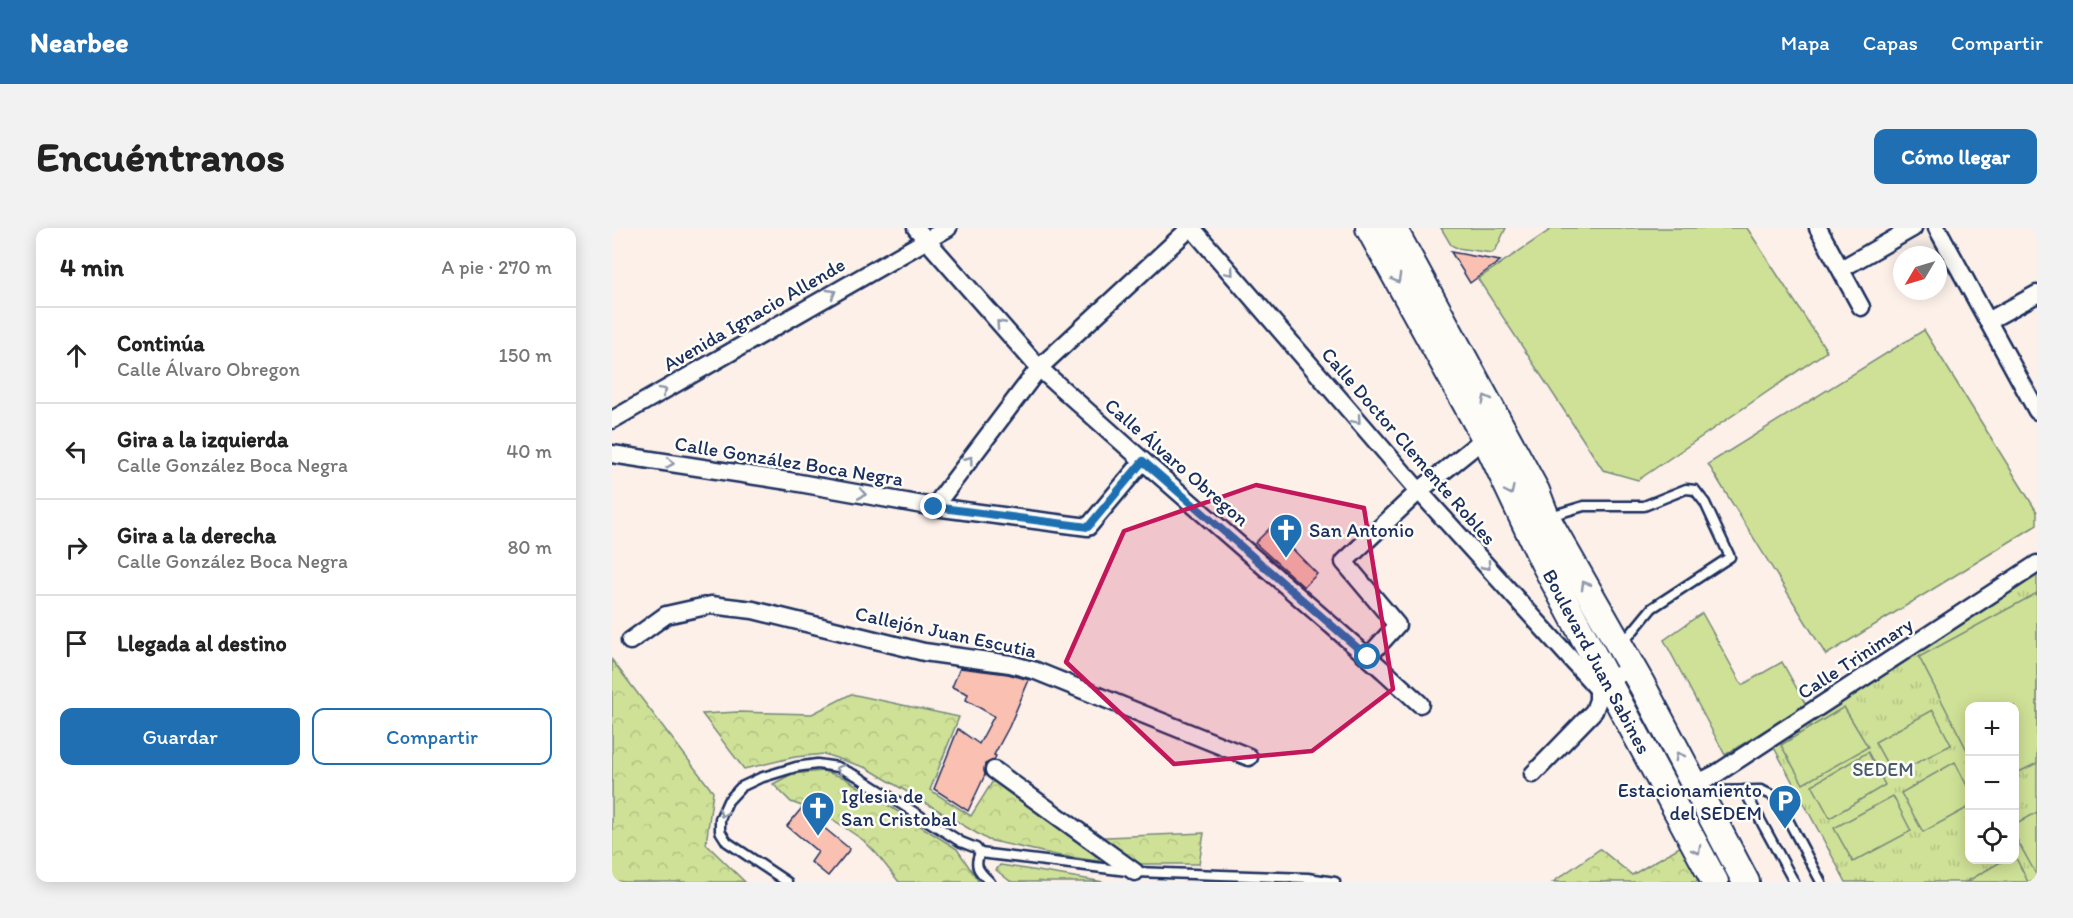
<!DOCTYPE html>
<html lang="es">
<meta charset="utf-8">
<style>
body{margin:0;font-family:Itim,sans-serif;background:#f2f2f2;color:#222}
.controls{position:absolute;right:18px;bottom:18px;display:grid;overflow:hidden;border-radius:12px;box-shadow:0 3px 15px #0003}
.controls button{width:54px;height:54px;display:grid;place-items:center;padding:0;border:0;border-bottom:2px solid #e0e0e0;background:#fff;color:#222;font:30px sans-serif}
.compass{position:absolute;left:1281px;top:18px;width:54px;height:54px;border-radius:50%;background:#fff;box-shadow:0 3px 15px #0003;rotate:232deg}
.stop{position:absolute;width:18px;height:18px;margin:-14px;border:4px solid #1f6fb2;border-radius:50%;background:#fff}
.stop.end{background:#1f6fb2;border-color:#fff;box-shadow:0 2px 6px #0008}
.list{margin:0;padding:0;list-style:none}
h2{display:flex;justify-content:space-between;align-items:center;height:78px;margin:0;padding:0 24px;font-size:26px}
h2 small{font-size:20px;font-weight:400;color:#767676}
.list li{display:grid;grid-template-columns:39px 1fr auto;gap:18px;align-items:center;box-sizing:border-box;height:96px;padding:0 24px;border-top:2px solid #e0e0e0}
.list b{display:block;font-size:22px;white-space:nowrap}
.list p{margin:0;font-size:20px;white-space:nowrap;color:#767676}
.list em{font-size:20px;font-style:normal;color:#767676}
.actions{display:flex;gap:12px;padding:18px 24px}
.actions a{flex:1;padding:14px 0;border:2px solid #1f6fb2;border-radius:12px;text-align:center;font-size:21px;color:#1f6fb2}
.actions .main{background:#1f6fb2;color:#fff}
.icon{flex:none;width:33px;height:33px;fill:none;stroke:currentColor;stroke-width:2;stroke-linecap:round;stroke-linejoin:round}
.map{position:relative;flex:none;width:1425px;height:654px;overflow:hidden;border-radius:12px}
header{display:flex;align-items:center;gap:36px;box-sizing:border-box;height:84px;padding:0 30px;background:#1f6fb2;color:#fff}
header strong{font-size:28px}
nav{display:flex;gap:33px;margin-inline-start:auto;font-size:21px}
.intro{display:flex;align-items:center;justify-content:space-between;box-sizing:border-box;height:144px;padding:0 36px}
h1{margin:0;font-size:42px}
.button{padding:15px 27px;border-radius:12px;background:#1f6fb2;color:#fff;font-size:21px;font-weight:700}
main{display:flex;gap:36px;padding:0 36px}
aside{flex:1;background:#fff;border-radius:12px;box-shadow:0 3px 15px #0003}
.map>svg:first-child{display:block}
</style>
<header>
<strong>Nearbee</strong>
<nav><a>Mapa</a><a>Capas</a><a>Compartir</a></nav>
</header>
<div class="intro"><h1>Encuéntranos</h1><a class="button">Cómo llegar</a></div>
<main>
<aside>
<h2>4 min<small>A pie · 270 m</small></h2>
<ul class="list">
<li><svg class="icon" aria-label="ahead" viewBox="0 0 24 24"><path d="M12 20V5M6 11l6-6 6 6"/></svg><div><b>Continúa</b><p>Calle Álvaro Obregon</p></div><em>150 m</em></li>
<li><svg class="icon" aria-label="left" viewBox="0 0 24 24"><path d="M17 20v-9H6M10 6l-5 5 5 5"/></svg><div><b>Gira a la izquierda</b><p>Calle González Boca Negra</p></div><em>40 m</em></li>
<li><svg class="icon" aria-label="right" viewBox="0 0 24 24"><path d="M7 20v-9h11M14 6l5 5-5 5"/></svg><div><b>Gira a la derecha</b><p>Calle González Boca Negra</p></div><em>80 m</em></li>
<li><svg class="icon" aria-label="arrive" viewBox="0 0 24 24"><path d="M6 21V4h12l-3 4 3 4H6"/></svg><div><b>Llegada al destino</b></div></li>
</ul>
<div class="actions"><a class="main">Guardar</a><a>Compartir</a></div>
</aside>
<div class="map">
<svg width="1425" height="654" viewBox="0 0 1425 654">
<defs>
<pattern id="forest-crowns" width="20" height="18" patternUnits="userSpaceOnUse" patternTransform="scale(1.5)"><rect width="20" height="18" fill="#cfe196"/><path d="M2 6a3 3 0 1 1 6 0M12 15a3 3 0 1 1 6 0" fill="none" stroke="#b1c184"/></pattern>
<pattern id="park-tufts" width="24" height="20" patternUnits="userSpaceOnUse" patternTransform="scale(1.5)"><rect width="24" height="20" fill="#cfe196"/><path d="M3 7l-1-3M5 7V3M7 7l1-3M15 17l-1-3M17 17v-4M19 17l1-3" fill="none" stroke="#b1c184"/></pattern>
</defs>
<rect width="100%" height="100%" fill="#fcf0e9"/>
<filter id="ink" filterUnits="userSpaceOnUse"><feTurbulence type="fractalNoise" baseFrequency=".0167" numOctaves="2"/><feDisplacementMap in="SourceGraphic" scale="12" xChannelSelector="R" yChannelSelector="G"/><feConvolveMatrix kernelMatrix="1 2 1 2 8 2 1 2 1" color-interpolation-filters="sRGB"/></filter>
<g filter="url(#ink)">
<!-- forest -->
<g fill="url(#forest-crowns)" stroke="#75887a" stroke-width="1.5">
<path d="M0,432L101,564L94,616L133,654H0Z"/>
<path d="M239,466L347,489L318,562L359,588L384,548L470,610L592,605L587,636H507L444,627L376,612L255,540L212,526L183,529L132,541L90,486L126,484L200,486Z"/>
<path d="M211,543L233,550L345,621L367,654H287L264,625L251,612L214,587L179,574L161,556L180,546Z"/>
<path d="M1081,611L1104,654H941L988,621L1020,647Z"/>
<path d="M388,637L395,638L492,654H399L384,642Z"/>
</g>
<!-- park -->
<path fill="url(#park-tufts)" stroke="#75887a" stroke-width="1.5" fill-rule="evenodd" d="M1425,339V654H1234L1158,512ZM1358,478H1402V632H1358Z"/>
<!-- garden -->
<g fill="#cfe196" stroke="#75887a" stroke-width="1.5">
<path d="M829,0H894L884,21L880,25L845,20L839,17Z"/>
<path d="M941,0H1135L1215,123L1026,252L991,242L866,51Z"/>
<path d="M1312,102L1425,284V297L1214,427L1096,236Z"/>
<path d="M1425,365V535L1403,546L1402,478H1358L1357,526L1307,429Z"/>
<path d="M1090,385L1130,457L1170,434L1194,477L1113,527L1052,412Z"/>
<path d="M1232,479L1256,519L1191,556L1169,517Z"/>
<path d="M1321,482L1339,517L1281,547L1263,514Z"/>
<path d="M1256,524L1273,557L1218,590L1200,557Z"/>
<path d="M1343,534L1357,562V579L1311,604L1289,565Z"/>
<path d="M1281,568L1299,603L1241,634L1222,600Z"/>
<path d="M1425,584V648L1403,608V597Z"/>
<path d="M1403,628L1416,654H1354L1392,632H1402Z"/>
</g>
<!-- building -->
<g fill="#fac0b1" stroke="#1b2f5e" stroke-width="1.5">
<path d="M839,24L888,33L858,55Z"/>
<path d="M659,299L705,346L692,359L643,315Z"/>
<path d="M348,440L396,446L417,452L397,499L382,527L384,528L382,532L373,536L372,542L373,547L356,583L322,561L346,501L367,516L382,488L354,472L356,466L340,459Z"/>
<path d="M189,581L238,621L216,648L199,634L206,624L175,598Z"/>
</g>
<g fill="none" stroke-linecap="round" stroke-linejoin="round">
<!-- lane casing -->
<g stroke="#1b2f5e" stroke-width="13">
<g id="lane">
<path d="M938,288L972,278H1032L1074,261L1083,262L1093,275L1118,329L1040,380L1011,415"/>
<path d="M1132,562L1182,654"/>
<path d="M1091,567L1100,563L1149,562L1164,569L1209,654"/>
<path d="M368,625L523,644L696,650L723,654"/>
<path d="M368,625C361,639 368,644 378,654"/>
<path d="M175,654L115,614L108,603V591L116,573L129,559L148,550L184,539L205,536L226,539L245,548L349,614L364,620L368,625"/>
</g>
</g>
<!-- street casing -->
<g stroke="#1b2f5e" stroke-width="21">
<g id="street">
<path d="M304,0L427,140L531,233L772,443L808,476"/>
<path d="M580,0L807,263L986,461"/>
<path d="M1206,0L1249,79"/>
<path d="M1325,0L1425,183"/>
<path d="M1229,41L1301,0"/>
<path d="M1376,93L1425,66"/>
<path d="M0,192L336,0"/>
<path d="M0,226L176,253L322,279L476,299L531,233"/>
<path d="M322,279L427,140L578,0"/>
<path d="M18,413L54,387L99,377L141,382L312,424L398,436L424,443L637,529"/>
<path d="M756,429L785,397L732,334L807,263L873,210"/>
<path d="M382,542L523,644"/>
<path d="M921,546L982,483L986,472V461L994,452L1020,441"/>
<path d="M1082,557L1104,546L1425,336"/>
</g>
</g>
<!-- primary casing -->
<g stroke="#1b2f5e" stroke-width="30">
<g id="primary">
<path id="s1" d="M757,0L873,210L931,333L1103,654"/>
<path d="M781,0L924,263L934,289L1030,457L1134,654"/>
</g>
</g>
<!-- lane -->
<use href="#lane" stroke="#fdfcf7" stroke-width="8"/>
<!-- street -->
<use href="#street" stroke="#fdfcf7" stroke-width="16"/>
<!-- primary -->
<use href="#primary" stroke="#fdfcf7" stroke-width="26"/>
</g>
<!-- one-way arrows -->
<defs><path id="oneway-chevron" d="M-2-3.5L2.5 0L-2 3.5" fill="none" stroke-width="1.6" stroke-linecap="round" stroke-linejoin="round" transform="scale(1.5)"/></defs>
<g stroke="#8c96aa">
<use href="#oneway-chevron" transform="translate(618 44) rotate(49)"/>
<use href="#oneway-chevron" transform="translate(785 51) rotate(61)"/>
<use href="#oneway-chevron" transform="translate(220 65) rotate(-30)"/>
<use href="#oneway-chevron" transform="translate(388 96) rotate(-132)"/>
<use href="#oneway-chevron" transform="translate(51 163) rotate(-30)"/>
<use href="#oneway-chevron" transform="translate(874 171) rotate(-118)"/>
<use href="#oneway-chevron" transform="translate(745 192) rotate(49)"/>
<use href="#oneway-chevron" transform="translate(357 232) rotate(-53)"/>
<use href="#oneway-chevron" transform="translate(58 235) rotate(9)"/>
<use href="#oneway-chevron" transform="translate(898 263) rotate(65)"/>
<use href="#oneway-chevron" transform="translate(250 266) rotate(10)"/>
<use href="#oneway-chevron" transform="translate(875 338) rotate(48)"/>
<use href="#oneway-chevron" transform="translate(973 357) rotate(-120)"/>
<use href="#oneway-chevron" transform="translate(1067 528) rotate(-118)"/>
<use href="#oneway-chevron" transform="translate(228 541) rotate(-160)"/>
<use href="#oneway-chevron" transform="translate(111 585) rotate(110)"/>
<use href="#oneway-chevron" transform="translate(1085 622) rotate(61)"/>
</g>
</g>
<g fill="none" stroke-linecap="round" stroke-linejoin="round" filter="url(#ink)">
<!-- route -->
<path stroke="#1f6fb2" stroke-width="8" d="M322,279L476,299L531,233L756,429"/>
</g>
<!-- marked area -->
<path fill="#c2185b" fill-opacity="0.2" stroke="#c2185b" stroke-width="4.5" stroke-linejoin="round" d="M644,257L752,280L781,461L700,523L562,536L454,434L512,303Z"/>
<!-- icons -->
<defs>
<g id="church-pin" transform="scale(1.725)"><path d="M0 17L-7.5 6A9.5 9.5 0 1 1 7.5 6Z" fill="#1f6fb2" stroke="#fdfcf7"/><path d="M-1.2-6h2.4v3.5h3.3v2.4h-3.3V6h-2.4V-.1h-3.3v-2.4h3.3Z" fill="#fff"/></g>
<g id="parking-pin" transform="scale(1.725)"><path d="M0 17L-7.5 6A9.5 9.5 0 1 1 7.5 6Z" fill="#1f6fb2" stroke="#fdfcf7"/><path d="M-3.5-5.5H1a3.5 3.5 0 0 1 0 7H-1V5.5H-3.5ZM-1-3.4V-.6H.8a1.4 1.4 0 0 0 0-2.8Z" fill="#fff"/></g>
</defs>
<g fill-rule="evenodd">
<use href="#church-pin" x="674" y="302"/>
<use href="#parking-pin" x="1173" y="573"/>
<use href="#church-pin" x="206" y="580"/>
</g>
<g text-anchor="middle" stroke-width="5" stroke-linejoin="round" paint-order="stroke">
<!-- street labels -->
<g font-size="20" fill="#1b2f5e" stroke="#fdfcf7">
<text transform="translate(142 86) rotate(-30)" y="7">Avenida Ignacio Allende</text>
<text transform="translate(797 218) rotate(49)" y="7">Calle Doctor Clemente Robles</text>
<text transform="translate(177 233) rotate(9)" y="7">Calle González Boca Negra</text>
<text transform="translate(565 234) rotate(41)" y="7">Calle Álvaro Obregon</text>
<text transform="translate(334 404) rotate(12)" y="7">Callejón Juan Escutia</text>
<text transform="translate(1243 430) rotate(-33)" y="7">Calle Trinimary</text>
<text dy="7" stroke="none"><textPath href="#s1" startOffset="490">Boulevard Juan Sabines</textPath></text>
</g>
<!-- poi labels -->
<g font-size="20" fill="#1b2f5e" stroke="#fdfcf7" text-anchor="start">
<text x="697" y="309">San Antonio</text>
<text x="1150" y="569" text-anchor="end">Estacionamiento<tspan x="1150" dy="23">del SEDEM</tspan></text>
<text x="229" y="575">Iglesia de<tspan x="229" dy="23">San Cristobal</tspan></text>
</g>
<!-- park labels -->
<g font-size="20" fill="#485c6c" stroke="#fdfcf7">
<text x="1271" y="548">SEDEM</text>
</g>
</g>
</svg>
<div class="controls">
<button>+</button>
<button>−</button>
<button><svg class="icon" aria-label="locate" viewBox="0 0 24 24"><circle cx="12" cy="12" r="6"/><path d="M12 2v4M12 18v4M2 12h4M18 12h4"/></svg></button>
</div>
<svg class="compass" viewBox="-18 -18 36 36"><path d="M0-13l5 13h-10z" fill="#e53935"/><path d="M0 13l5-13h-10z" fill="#767676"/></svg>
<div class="stop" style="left:756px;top:429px"></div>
<div class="stop end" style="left:322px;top:279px"></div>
</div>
</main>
